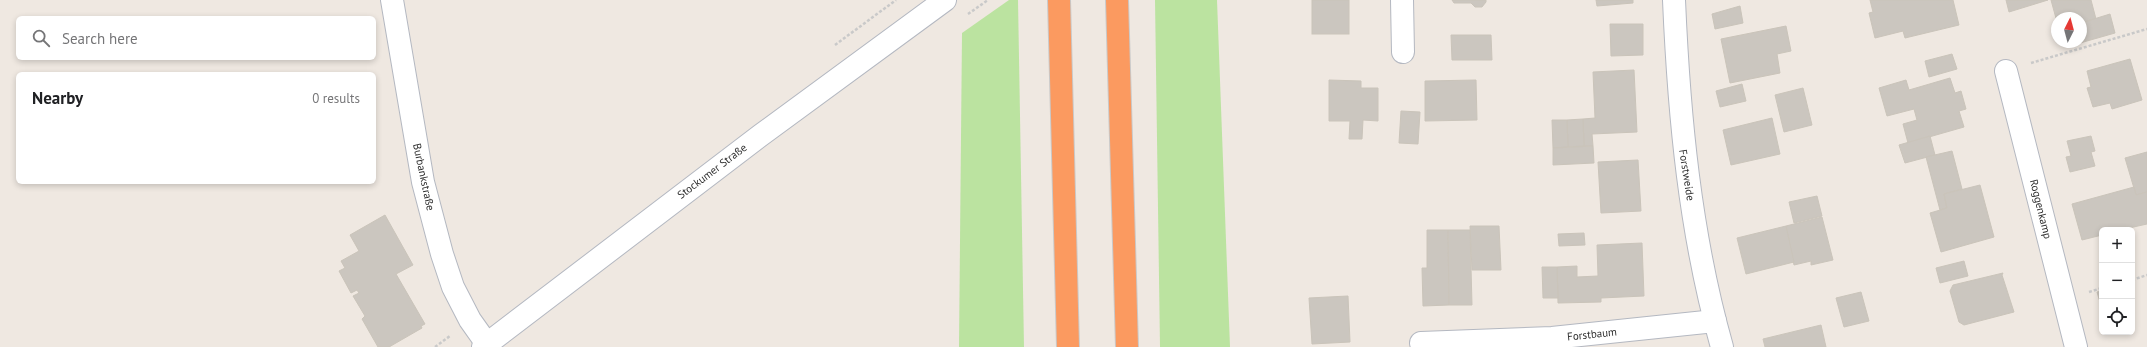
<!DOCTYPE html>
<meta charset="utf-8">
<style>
body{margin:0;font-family:"PT Sans",sans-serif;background:#f6f6f6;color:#202124}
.controls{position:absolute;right:12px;bottom:12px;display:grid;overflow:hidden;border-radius:6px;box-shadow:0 2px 6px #0003}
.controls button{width:36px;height:36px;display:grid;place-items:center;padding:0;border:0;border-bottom:1px solid #e0e0e0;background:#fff;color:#202124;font:20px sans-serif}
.compass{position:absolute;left:2051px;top:12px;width:36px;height:36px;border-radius:50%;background:#fff;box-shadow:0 2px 6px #0003;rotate:6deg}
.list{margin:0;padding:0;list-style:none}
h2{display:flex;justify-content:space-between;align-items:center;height:52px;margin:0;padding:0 16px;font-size:17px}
h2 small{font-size:13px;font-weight:400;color:#757577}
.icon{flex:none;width:22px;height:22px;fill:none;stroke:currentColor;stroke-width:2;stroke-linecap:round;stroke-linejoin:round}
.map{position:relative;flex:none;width:2147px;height:347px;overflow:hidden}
.search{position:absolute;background:#fff;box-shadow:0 2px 6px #0003;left:16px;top:16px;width:360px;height:44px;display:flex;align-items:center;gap:10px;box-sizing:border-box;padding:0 14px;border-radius:6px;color:#757577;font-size:15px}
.panel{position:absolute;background:#fff;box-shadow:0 2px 6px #0003;left:16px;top:72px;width:360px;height:112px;border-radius:6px}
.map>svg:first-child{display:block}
</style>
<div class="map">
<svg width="2147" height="347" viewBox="0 0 2147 347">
<rect width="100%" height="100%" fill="#efe8e1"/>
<!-- green -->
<g fill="#bbe3a0">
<path d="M1009,0H1018L1024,347H959L962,33Z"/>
<path d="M1155,0H1217L1230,347H1160Z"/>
</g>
<!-- building -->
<g fill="#cbc6bf" stroke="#cac4ba">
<rect x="1312" y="0" width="37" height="34"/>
<path d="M1452,0H1486V2L1482,7H1475L1471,3H1454Z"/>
<path d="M1596,0H1633V3L1597,6Z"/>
<path d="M1870,0H1953L1959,25L1905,38L1903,31L1875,38L1869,13L1873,12Z"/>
<path d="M2006,0H2048L2009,12Z"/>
<path d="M2051,0H2091L2096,19L2081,23V18H2057V22Z"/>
<path d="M1740,6L1743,23L1715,29L1712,14Z"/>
<path d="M2110,14L2115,33L2080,43L2081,23Z"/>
<path d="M1610,24H1643V55L1611,56Z"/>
<path d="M1786,26L1791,51L1777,54L1780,73L1730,83L1721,39Z"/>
<path d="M1451,35H1491L1492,60H1452Z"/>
<path d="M1952,54L1957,69L1929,77L1925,61Z"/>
<path d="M2130,59L2142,100L2112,109L2110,103L2093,107L2087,88L2091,87L2087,71Z"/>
<path d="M1634,70L1637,132L1592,134L1593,146H1584L1583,119L1595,118L1593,72Z"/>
<path d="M1950,78L1955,93L1961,91L1966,109L1959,111L1964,127L1908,143L1903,124L1917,120L1914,109L1887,116L1879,88L1906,80L1909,90Z"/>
<path d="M1329,80L1361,81V88H1378V121L1363,120L1362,139H1349L1350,121H1329Z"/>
<path d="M1476,80L1477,120L1425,121V81Z"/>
<path d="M1742,84L1746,101L1720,107L1716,91Z"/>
<path d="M1803,88L1812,125L1784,132L1775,95Z"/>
<path d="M1401,111L1420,112L1418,144L1399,143Z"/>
<path d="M1772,118L1780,154L1731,165L1723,130Z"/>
<path d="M1583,119L1584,146L1568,147L1567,120Z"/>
<path d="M1552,120H1567L1568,147L1553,148Z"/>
<path d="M1930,136L1935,155L1905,163L1899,145Z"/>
<path d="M2091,136L2095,151L2091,152L2095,166L2070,172L2066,157L2071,156L2067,141Z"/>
<path d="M1593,146L1594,163L1553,165V148Z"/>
<path d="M1952,151L1962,189L1944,194L1947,208L1940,210L1926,157Z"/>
<path d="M2147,152V192L2136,195L2125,158Z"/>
<path d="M1638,160L1641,211L1601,213L1598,162Z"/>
<path d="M1980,185L1994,237L1941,252L1930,213L1947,208L1944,194Z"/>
<path d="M2134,187L2136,195L2147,192V224L2120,230H2102V235L2082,240L2072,204Z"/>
<path d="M1817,196L1822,216L1794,223L1789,202Z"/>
<path d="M385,215L413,265L396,274L425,324L421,326L422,328L389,347H378L362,319L365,316L353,296L359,293L357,290L351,293L339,271L345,268L341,261L359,251L350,235Z"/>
<path d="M1822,217L1833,260L1811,265V261L1794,265L1786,226Z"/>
<path d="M1470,226H1499L1501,270H1472Z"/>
<path d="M1786,226L1794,262L1746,274L1737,238Z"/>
<path d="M1427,230H1448L1449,305L1423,306L1422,268H1427Z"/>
<path d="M1448,230H1470L1472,305H1449Z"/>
<path d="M1584,233L1585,245L1559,246L1558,234Z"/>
<path d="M1642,243L1644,296L1601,298V302L1558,303L1557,267L1577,266V277L1598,276L1597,245Z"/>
<path d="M1964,261L1968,276L1940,283L1936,268Z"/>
<path d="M1542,267H1557L1558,298H1543Z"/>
<path d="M2003,273L2002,275L2014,312L1964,325L1959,322L1950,291L1953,285Z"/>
<path d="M2102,291V309L2097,292Z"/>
<path d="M1861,292L1869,321L1844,327L1836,298Z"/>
<path d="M1348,296L1350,342L1312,344L1309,298Z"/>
<path d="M1821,325L1826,347H1765L1763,339Z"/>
</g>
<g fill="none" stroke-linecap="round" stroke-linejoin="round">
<!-- street casing -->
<g stroke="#b4b8c1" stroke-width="24">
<g id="street">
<path d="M392,0L423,182L442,254L453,287L470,320L487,344"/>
<path d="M1402,0L1403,52"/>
<path d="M1674,0C1679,117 1690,234 1722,347"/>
<path d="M2006,71L2076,347"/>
<path d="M1421,343L1552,338L1715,321"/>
</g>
</g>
<!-- secondary casing -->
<g stroke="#b4b8c1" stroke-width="24">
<path id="secondary" d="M483,347L761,135L945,0"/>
</g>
<!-- highway casing -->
<g stroke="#c9c9c9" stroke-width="24">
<g id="highway">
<path d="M1059,0L1068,347"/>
<path d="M1117,0L1127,347"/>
</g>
</g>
<!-- path -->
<g stroke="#c9c9c9" stroke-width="2.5" stroke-dasharray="3 2" stroke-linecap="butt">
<path d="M968,14L988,0"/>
<path d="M835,45L896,0"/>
<path d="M2031,63L2147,29"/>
<path d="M2132,280L2147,275"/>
<path d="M2089,292L2102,288"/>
<path d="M435,347L450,336"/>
</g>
<!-- street -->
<use href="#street" stroke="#fff" stroke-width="22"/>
<!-- secondary -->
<use href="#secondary" stroke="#fff" stroke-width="22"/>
<!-- highway -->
<use href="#highway" stroke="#fb9a60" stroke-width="22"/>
</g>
<g text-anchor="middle" stroke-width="3" stroke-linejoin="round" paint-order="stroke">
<!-- street labels -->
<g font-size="11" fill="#2e2e2e" stroke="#fff">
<text transform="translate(712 171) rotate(-37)" y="4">Stockumer Straße</text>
<text transform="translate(1687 175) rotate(81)" y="4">Forstweide</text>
<text transform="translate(424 177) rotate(78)" y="4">Burbankstraße</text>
<text transform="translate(2041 209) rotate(76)" y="4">Roggenkamp</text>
<text transform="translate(1592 334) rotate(-6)" y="4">Forstbaum</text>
</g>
</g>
</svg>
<div class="controls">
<button>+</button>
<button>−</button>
<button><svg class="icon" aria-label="locate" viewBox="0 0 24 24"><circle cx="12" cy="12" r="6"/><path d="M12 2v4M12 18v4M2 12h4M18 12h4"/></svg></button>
</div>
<svg class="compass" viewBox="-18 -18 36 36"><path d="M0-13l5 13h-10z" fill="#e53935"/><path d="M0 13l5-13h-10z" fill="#757577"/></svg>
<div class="search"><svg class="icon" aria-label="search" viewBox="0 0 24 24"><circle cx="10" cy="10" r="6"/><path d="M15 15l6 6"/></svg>Search here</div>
<section class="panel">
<h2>Nearby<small>0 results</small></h2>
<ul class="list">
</ul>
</section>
</div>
